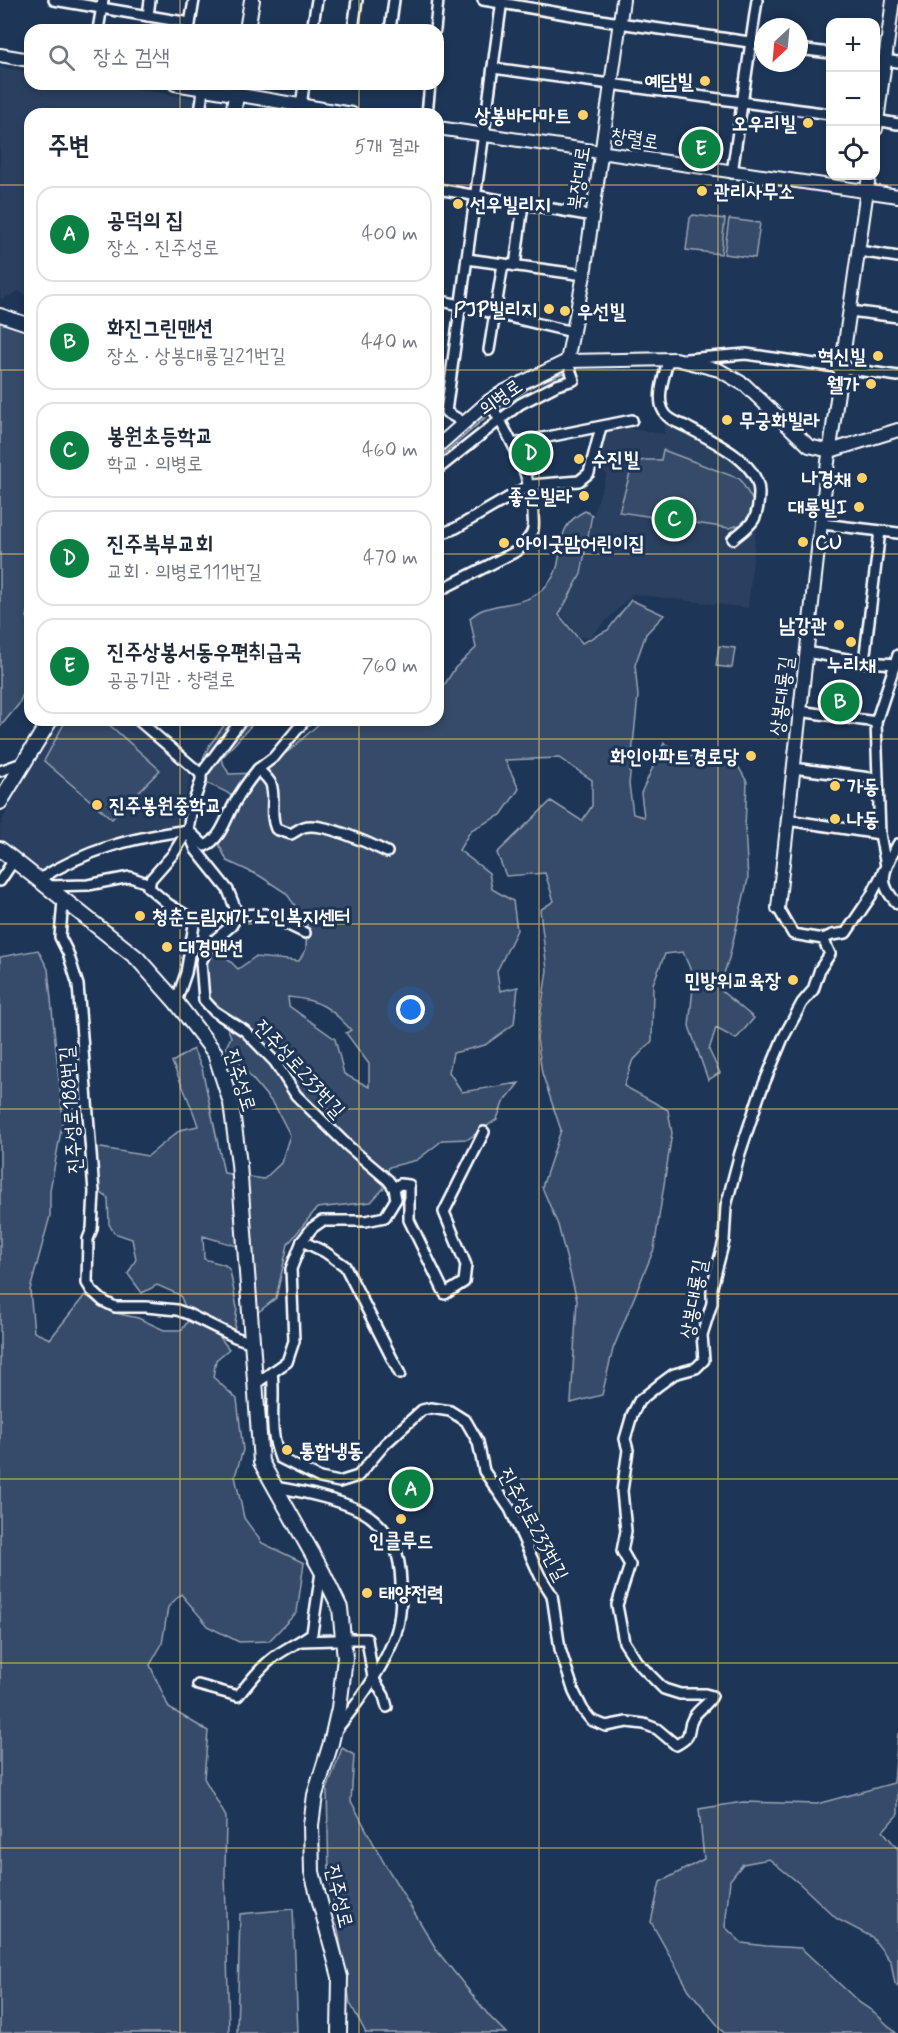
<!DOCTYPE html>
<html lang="ko">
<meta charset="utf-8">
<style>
body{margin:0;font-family:Mynerve,"Poor Story",sans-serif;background:#f2f2f3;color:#1f2937}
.controls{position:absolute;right:18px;top:18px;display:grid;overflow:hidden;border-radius:12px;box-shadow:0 3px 9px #0003}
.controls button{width:54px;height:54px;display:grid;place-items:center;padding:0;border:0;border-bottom:2px solid #e0e1e3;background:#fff;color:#1f2937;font:30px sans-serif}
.compass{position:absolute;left:754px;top:18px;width:54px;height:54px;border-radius:50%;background:#fff;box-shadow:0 3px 9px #0003;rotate:206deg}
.you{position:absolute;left:411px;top:1010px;width:21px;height:21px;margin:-15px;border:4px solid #fff;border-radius:50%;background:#1a73e8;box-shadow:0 0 0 9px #1a73e833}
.badge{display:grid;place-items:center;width:39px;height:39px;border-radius:50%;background:#0b8043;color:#fff;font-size:20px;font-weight:700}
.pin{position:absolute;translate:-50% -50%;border:3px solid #fff;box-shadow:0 2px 6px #0006}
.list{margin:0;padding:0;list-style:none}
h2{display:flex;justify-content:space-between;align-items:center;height:78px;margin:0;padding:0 24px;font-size:26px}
h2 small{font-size:20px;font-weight:400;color:#747a83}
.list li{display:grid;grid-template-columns:39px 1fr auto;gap:18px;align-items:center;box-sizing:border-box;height:96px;margin:0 12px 12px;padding:0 12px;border:2px solid #e0e1e3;border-radius:18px}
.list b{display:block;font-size:22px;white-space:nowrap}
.list p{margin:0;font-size:20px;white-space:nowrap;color:#747a83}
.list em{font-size:20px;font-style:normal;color:#747a83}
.icon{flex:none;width:33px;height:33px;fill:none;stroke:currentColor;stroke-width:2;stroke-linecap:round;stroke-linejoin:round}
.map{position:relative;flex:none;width:898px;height:2033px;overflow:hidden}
.search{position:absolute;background:#fff;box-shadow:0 3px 9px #0003;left:24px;top:24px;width:420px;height:66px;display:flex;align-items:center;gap:15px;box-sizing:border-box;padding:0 21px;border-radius:18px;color:#747a83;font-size:22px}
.panel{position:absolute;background:#fff;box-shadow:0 3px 9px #0003;left:24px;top:108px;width:420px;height:618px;border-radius:18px}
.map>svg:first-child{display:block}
</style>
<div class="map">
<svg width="898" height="2033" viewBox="0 0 898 2033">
<rect width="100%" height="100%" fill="#1d3557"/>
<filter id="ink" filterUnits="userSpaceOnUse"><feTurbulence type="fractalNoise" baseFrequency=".0167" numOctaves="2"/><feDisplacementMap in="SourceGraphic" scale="12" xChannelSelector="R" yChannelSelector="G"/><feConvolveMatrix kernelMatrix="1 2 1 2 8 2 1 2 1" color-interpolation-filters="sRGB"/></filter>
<g filter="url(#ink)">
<!-- built -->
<g fill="#2a4161">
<path d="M0,67L30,72V84H104L198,99L196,114H30V298L19,291L3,299L0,298Z"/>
<path d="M665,420L721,450L746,474L756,488V530L748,608L633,594L590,637H579L562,615L569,587L582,573L595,508L607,474L595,469L603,434L613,426L664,434Z"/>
<path d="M55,720H127L191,776L178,825L148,828L110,840L39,871L0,838V826L19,784Z"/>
</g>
<!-- green -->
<g fill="#364b69" stroke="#9aa5b4" stroke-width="1.5" fill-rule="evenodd">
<path d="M693,215L725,219L721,254L686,250L690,218Z"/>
<path d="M729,219L760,223L755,258L724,254Z"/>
<path d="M0,319L30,333V602L27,617L30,622V676L19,704L0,727Z"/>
<path d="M663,450L740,479L753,501L747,523L729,528L619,512L633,463L645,460H661Z"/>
<path d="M585,511L592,515L581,574L559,615L582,643L608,630L631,600L664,615L646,634L635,665L638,696L629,784L633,814L644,817L641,793L664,743L682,755L715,759L738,766L747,782L745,828L748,879L729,958L719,989L754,1018L736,1039L716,1028L709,1050L720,1073L708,1080L689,1026L694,978L683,952L665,954L653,984L652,1041L632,1062L624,1086L668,1110L672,1133L654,1249L613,1349L602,1395L571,1403L577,1300L558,1225L542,1187L561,1130L542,1073L537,1038L547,970L540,910L554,901L545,873L506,876L497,853L551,801L582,821L592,806V780L559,758L505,760L519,789L501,815L471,830L459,850L489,873L492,889L513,901L517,930L497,971L500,991L518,987L514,1024L485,1045L453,1053L449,1072L462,1092L519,1083L503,1103L497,1119L468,1139L443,1140L417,1160L389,1167L384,1188L371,1202L317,1208L288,1244L276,1298L256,1314L244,1248L203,1236L204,1259L225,1265L230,1270L237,1308L234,1332L186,1309L180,1295L157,1285L142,1293L128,1274L136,1259L132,1239L114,1233L109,1224L108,1198L97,1190L95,1147L148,1156L180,1130L198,1126C191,1103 181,1084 172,1062L193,1049L202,1068L224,1173L264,1179L281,1163L290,1135L275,1106L226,1047L231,1037L221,1012L203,993L199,955L211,942L238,969L255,957L299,961L306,949L307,922L286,893L260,876L227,861L215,836L238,802C227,788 209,787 195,777L209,746L228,720H256L221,759L229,774L257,773L290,750L323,720H438V695L455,668L476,648L470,618C473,615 478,612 482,610C505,601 526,607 546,586C571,561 547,530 585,511ZM288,997C320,1000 330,1007 351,1030L346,1033L369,1064V1087L344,1074L335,1039L289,1006Z"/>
<path d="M719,646L735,648L732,668L716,666Z"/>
<path d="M66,720H104L160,770L112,819L44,761Z"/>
<path d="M38,950L48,969L63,1120L50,1190V1216L30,1290L34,1332L50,1339L85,1295L115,1313L138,1318L164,1330H182L189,1319L215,1331L229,1349L216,1360L213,1377L237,1399L243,1450L235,1476L244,1518L262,1543L304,1563L297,1612L269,1641L239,1642L209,1627L181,1594L168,1607L162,1644L150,1665L169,1708L208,1731L204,1778L226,1817L225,1873L229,2033H0V957Z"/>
<path d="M898,1733V1814L883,1831L898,1849V1987L895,1984L891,1962L872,1937L837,1919L800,1884L769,1859L743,1864L730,1880L725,1927L742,1943L766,1946L801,1948L860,2003L874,2012L896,2033H724L689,1990L651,1922L660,1882L704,1859L699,1809L743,1802L817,1804L894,1783Z"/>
<path d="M342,1748L354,1755L351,1801L383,1861L438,1952L490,2017L506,2033H366L350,2003L329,1874L327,1790Z"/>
<path d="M293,1909L298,2033H237L240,1914Z"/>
</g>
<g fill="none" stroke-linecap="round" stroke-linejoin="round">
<!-- stream -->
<g stroke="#a0aab8" stroke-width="2">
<path d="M500,407L536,384L568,371"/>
<path d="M438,459L489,414"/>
</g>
<!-- minor casing -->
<g stroke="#fff" stroke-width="14">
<g id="minor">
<path d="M54,0L190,23"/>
<path d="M483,0L619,23L763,44"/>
<path d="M148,16L150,0"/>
<path d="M98,30L103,0"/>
<path d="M189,30L194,0"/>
<path d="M312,30L317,0"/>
<path d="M353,30L357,0"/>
<path d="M390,30L394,0"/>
<path d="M435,30L438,0"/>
<path d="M799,49L830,53"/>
<path d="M876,59L898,62"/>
<path d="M493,68L830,114"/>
<path d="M200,114L203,89"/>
<path d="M300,114L304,84"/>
<path d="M427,114L430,84"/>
<path d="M876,120L898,124"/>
<path d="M732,173L757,0"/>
<path d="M438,189L593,216"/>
<path d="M859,251L898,257"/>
<path d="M467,259L584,275"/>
<path d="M515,266L523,204"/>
<path d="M438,300L573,332"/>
<path d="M850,311L898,317"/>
<path d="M489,350L503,264"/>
<path d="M686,359L746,354L898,376"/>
<path d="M668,360C665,374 656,397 663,410C667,419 676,422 685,426C710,440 760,461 759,494C758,521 753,523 733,539"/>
<path d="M465,423L446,412L502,0"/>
<path d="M513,444L632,420"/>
<path d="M438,469L520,404L557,385L574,380L567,361"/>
<path d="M822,524L898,533"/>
<path d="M438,535L456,528L530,485L579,481L589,473L601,427"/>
<path d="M438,591L517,551C523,545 531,538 533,529C534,524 533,519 533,514C532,473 509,437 489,401"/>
<path d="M806,652L864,662L898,664"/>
<path d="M864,662L880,531"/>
<path d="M799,711L876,722"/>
<path d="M138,720L201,774"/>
<path d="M793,768L878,779"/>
<path d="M258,769L274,757L305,720"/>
<path d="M0,771L25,762"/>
<path d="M201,774L239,723L243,720"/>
<path d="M787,820L880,834"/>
<path d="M188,830L196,850L228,890L238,915L231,926L210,944L201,962L204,1000L214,1011L245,1031L275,1062L296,1095L348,1146L388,1180L394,1188L396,1199L385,1217L366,1221H322L312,1228L302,1241L291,1269L294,1341L287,1362L255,1384"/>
<path d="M898,844C885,868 875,882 898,904"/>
<path d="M886,866L880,834L876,722L898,655"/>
<path d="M38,880C87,849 131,838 188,830L205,846C221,839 226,818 234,804C241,791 249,780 258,769C262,773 269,779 271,784C276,799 269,813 276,829L291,834C295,832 300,828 304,827C321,821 371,844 387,852"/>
<path d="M0,881L14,860"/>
<path d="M47,886L88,885L130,877L150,884"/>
<path d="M63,900L60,937L68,953L78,985L94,1192L92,1229L88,1239L87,1283L92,1291L103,1301L115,1307H146L177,1310L188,1314L235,1337L252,1343"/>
<path d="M238,915L265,914L305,933"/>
<path d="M823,939L832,935L846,933L871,896L886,866"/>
<path d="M176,1002L186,973L194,925L189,917L168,904L148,887L151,879L173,854L188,830L192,807L201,781V774"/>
<path d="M394,1188L400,1184L409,1185V1220L445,1294L464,1282L466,1265L444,1212L484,1132"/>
<path d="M302,1241L325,1252L345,1266L400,1374"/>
<path d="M272,1372C276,1404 267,1425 280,1458L320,1478L339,1482L358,1476L385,1444L422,1410L431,1408L450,1411L466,1421L478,1442L484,1471L510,1509L540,1576L552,1595L560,1649L574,1692L583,1710L591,1720L606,1726L627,1722L644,1724L657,1729L676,1745C695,1735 685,1732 693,1718C698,1709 708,1705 712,1696L705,1694H680L664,1689L637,1662L624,1642L617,1605L630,1565L622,1551L626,1531L622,1491L628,1450L625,1439L632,1415L639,1401L659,1385L674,1374L696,1368L704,1360L702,1335L712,1303V1287L724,1241L726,1206L740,1153L759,1096L783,1038L802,1003L813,990L820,969L830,954L823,939L793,934L778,908"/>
<path d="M274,1487C300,1491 354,1502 373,1519C395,1537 400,1556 401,1583C401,1600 401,1617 396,1633C384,1668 359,1702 336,1730"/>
<path d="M350,1639H367L373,1678L384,1696L387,1707"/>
<path d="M301,1641L336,1640"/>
<path d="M198,1685L238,1696C249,1682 260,1668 274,1657C286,1648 300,1642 312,1633L321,1572"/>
</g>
</g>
<!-- tertiary casing -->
<g stroke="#fff" stroke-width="16">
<g id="tertiary">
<path d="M0,55L30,60"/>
<path d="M175,84L352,114"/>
<path d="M438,128L898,196"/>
<path d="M876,129L893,0"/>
<path d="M0,315L30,325"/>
<path d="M567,361L584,275L623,0"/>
<path d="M438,446L489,401L503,392L567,361L676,359L719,370L745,385L809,446L830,451L898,430"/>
<path d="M778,908L827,469L869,176"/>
</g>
</g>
<!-- secondary casing -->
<g stroke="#fff" stroke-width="18">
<g id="secondary">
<path d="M247,30L252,0"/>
<path d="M233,114L238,84"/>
<path d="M0,802L50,720"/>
<path d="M0,849L137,958L176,1002L215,1053L231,1103L239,1164L261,1462L323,1573L340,1608L345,1658L339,1708L331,1743L315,1795L311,1825L312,1872L340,1977L339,2033"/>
</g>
</g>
<!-- minor -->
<use href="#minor" stroke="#1d3557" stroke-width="9"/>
<!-- tertiary -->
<use href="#tertiary" stroke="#1d3557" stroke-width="12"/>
<!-- secondary -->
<use href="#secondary" stroke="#1d3557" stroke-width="14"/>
</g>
</g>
<!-- grid -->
<path fill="none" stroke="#ffd166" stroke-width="1.5" stroke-opacity="0.55" d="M180,0V30M359,0V30M539,0V2033M718,0V2033M180,84V114M359,84V114M0,185H30M438,185H898M0,370H30M438,370H898M0,554H30M438,554H898M180,720V2033M359,720V2033M0,739H898M0,924H898M0,1109H898M0,1294H898M0,1479H898M0,1663H898M0,1848H898"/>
<!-- markers -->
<g fill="#ffd166" stroke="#1d3557" stroke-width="2">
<circle cx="705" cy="81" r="6"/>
<circle cx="583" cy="115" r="6"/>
<circle cx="808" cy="123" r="6"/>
<circle cx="702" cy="191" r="6"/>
<circle cx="458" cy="204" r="6"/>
<circle cx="549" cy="309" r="6"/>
<circle cx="565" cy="311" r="6"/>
<circle cx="878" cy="356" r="6"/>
<circle cx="871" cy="384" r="6"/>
<circle cx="727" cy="420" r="6"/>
<circle cx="579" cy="459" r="6"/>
<circle cx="862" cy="478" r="6"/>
<circle cx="584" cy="496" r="6"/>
<circle cx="859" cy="507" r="6"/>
<circle cx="803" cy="542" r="6"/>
<circle cx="504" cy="543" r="6"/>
<circle cx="839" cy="625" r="6"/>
<circle cx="851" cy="642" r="6"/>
<circle cx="751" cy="756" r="6"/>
<circle cx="835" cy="786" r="6"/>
<circle cx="97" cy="805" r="6"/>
<circle cx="835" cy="819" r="6"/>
<circle cx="140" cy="916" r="6"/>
<circle cx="167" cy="947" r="6"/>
<circle cx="793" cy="980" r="6"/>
<circle cx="287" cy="1450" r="6"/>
<circle cx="401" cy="1519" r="6"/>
<circle cx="367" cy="1593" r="6"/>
</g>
<g text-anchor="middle" stroke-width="6" stroke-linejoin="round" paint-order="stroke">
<!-- poi labels -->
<g font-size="20" font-weight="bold" fill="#fff" stroke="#1d3557" text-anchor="start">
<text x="693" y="88" text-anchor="end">예담빌</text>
<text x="571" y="122" text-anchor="end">상봉바다마트</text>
<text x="796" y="130" text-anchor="end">오우리빌</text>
<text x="714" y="198">관리사무소</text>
<text x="470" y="211">선우빌리지</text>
<text x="537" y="316" text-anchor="end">PJP빌리지</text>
<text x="577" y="318">우선빌</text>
<text x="866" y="363" text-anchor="end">혁신빌</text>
<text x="859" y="391" text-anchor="end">웰가</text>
<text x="739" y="427">무궁화빌라</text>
<text x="591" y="466">수진빌</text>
<text x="850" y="485" text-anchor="end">나경채</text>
<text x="572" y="503" text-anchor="end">좋은빌라</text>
<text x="847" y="514" text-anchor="end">대룡빌I</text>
<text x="815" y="549">CU</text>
<text x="516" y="550">아이굿맘어린이집</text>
<text x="827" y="632" text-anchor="end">남강관</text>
<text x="851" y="671" text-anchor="middle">누리채</text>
<text x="739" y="763" text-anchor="end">화인아파트경로당</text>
<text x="847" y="793">가동</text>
<text x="109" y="812">진주봉원중학교</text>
<text x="847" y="826">나동</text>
<text x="152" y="923">청춘드림재가 노인복지센터</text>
<text x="179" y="954">대경맨션</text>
<text x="781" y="987" text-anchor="end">민방위교육장</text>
<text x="299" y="1457">통합냉동</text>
<text x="401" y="1547" text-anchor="middle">인클루드</text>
<text x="379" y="1600">태양전력</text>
</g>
<!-- street labels -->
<g font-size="20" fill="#fff" stroke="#1d3557">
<text transform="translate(635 138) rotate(9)" y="7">창렬로</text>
<text transform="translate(578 178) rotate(-82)" y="7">북장대로</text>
<text transform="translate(500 397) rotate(-35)" y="7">의병로</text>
<text transform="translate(781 696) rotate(-83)" y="7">상봉대룡길</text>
<text transform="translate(300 1068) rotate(48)" y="7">진주성로233번길</text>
<text transform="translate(241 1080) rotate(73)" y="7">진주성로</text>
<text transform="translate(70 1110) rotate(-94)" y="7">진주성로188번길</text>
<text transform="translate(693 1299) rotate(-80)" y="7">상봉대룡길</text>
<text transform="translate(534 1524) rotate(62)" y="7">진주성로233번길</text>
<text transform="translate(340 1896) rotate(77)" y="7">진주성로</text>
</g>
</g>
</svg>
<div class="controls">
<button>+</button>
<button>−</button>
<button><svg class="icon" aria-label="locate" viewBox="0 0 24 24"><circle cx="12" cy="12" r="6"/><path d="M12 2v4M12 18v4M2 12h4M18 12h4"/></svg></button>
</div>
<svg class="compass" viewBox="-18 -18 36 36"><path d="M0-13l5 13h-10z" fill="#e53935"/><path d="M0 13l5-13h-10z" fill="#747a83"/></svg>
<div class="you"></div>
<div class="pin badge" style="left:411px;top:1489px">A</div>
<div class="pin badge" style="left:840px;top:702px">B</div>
<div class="pin badge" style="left:674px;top:519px">C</div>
<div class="pin badge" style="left:531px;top:453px">D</div>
<div class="pin badge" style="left:701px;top:149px">E</div>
<div class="search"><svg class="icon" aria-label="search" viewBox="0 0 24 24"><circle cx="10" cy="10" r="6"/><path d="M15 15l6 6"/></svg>장소 검색</div>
<section class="panel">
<h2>주변<small>5개 결과</small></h2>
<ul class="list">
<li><span class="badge">A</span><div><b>공덕의 집</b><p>장소 · 진주성로</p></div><em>400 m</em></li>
<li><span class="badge">B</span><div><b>화진그린맨션</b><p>장소 · 상봉대룡길21번길</p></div><em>440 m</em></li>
<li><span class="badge">C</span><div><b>봉원초등학교</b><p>학교 · 의병로</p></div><em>460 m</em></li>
<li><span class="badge">D</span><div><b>진주북부교회</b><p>교회 · 의병로111번길</p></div><em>470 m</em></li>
<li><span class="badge">E</span><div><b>진주상봉서동우편취급국</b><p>공공기관 · 창렬로</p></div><em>760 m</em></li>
</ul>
</section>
</div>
